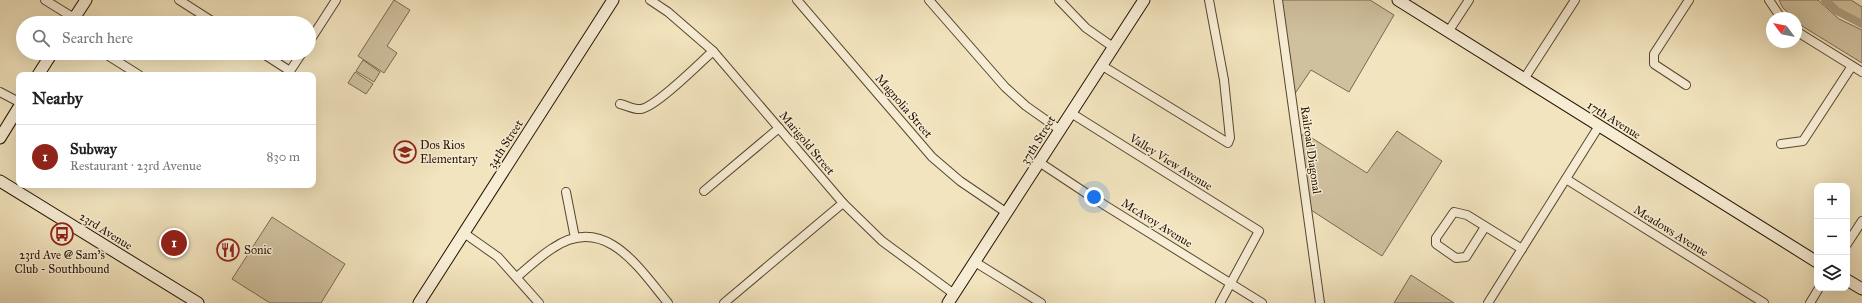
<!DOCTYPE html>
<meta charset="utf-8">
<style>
body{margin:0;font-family:"IM FELL Great Primer",serif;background:#f6f6f6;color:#222}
.controls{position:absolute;right:12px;bottom:12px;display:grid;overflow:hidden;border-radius:8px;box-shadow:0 4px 16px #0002}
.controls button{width:36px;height:36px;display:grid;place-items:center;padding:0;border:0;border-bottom:1px solid #e0e0e0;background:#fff;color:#222;font:20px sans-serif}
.compass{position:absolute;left:1766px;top:12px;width:36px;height:36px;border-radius:50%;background:#fff;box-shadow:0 4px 16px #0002;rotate:302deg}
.you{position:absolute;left:1094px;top:197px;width:14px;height:14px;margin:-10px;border:3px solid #fff;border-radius:50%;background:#1a73e8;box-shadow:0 0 0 6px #1a73e833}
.badge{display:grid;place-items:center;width:26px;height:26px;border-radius:50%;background:#8f2418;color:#fff;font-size:13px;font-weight:700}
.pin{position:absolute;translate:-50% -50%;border:2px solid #fff;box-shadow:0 1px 4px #0006}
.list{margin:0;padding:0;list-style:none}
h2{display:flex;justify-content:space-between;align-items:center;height:52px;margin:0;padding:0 16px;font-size:17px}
h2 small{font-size:13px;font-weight:400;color:#767676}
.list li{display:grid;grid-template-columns:26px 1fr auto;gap:12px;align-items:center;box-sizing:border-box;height:64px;padding:0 16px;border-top:1px solid #e0e0e0}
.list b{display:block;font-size:15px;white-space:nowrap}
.list p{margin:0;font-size:13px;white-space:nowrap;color:#767676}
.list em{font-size:13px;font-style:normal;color:#767676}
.icon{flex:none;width:22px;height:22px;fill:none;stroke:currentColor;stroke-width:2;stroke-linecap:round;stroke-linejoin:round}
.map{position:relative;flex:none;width:1862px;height:303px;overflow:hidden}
.search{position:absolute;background:#fff;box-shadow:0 4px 16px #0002;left:16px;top:16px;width:300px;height:44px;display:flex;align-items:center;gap:10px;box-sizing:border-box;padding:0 14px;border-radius:22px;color:#767676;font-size:15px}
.panel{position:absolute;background:#fff;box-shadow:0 4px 16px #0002;left:16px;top:72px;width:300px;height:116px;border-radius:8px}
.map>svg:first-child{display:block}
</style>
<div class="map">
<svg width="1862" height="303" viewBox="0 0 1862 303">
<rect width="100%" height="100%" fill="#f2e4be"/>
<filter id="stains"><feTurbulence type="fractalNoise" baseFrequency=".005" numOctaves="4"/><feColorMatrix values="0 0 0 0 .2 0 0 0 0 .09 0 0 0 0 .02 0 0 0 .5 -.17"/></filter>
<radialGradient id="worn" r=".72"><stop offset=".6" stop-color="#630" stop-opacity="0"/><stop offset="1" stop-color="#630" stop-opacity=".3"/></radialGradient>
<!-- green -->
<g fill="#cfc09e" stroke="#7a6950">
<path d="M394,0L410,10L387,46L397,53L384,73L358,56Z"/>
<path d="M1281,0H1370L1394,15L1349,92L1311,70L1294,95Z"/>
<path d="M1779,0H1818L1839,19L1862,30V63L1802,26L1796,18H1794L1783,8Z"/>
<path d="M1829,0H1851L1862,7V21L1839,10Z"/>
<path d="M363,60L380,72L374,82L356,71Z"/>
<path d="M355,72L373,84L366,94L348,83Z"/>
<path d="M1397,131L1442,161L1382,256L1311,210L1300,138L1304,133L1367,173Z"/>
<path d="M272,217L345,264L321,303H270L232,279Z"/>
<path d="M1411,275L1454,303H1394Z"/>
</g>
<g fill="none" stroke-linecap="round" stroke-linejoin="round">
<!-- canal -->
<path stroke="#ac9d7e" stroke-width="8" d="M1825,0L1837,11L1862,24"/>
<!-- street casing -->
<g stroke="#584630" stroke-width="10">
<g id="street">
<path d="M45,0L74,18"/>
<path d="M179,0L215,23"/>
<path d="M650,0L668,12L713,51L843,203L882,241L954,294"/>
<path d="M797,0L932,157L960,181L1007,213"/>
<path d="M929,0L1005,87L1026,106L1060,130"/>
<path d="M1059,0L1086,28L1113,47"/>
<path d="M1278,0L1320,303"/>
<path d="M1769,0L1781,18"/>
<path d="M1796,31L1862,72"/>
<path d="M1448,32L1469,0"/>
<path d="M309,42L336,0"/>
<path d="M104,53L139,75"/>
<path d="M262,53L290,71"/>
<path d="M1101,65L1228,143L1230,138L1224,80L1209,0"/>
<path d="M288,74L302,53"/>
<path d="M1524,79L1575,0"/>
<path d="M1686,85L1654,64V54L1689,0"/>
<path d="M0,92L19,102"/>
<path d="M620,104C626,105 634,110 641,109C656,107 700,63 713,51"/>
<path d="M1071,113L1259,231L1220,303"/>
<path d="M1781,144L1803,141L1852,66"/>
<path d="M1039,162L1098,201L1262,303"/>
<path d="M1566,179L1764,303"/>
<path d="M704,191L779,128"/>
<path d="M566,192L575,238"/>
<path d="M1485,227L1466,257L1456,258L1436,244V238L1454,212L1467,215L1522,249"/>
<path d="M464,233L498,257L539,303"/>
<path d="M1847,244L1862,221"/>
<path d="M975,262L1041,303"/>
<path d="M517,277C529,267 540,256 553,248C605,213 639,268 668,303"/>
<path d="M724,303L843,203"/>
<path d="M1488,303L1599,126"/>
<path d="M1810,303L1819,288"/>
</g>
</g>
<!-- secondary casing -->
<g stroke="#251201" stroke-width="13">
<g id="secondary">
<path d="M1398,0L1817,262"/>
<path d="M71,23L86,0"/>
<path d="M38,75L52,53"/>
<path d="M0,138L19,107"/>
<path d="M0,181L198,303"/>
<path d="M1847,280L1862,289"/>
<path d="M419,303L613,0"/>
<path d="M948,303L1144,0"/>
</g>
</g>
<!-- street -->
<use href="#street" stroke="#f7edd5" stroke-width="8"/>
<!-- secondary -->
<use href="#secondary" stroke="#f7edd5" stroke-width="11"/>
</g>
<!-- icons -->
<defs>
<g id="school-ring" transform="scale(1.15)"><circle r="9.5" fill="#f7edd5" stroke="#8f2418" stroke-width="1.5"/><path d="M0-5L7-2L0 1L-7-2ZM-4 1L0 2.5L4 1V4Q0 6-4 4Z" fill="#8f2418"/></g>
<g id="bus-ring" transform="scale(1.15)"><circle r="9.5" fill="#f7edd5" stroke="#8f2418" stroke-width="1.5"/><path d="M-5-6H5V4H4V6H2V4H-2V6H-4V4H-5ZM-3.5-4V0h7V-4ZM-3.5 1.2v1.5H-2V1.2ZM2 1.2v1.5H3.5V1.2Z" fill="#8f2418"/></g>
<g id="restaurant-ring" transform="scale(1.15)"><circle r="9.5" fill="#f7edd5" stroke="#8f2418" stroke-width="1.5"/><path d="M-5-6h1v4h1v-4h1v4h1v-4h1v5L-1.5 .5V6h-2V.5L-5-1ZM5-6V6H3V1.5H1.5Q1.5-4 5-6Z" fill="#8f2418"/></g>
</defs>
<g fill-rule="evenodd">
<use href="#school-ring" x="405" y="152"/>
<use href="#bus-ring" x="62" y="234"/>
<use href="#restaurant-ring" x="228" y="250"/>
</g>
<g text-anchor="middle" stroke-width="3" stroke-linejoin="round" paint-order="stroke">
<!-- street labels -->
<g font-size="12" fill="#251201" stroke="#f7edd5">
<text transform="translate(904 106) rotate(49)" y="4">Magnolia Street</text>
<text transform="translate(1614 120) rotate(32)" y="4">17th Avenue</text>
<text transform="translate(1038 140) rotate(-58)" y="4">37th Street</text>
<text transform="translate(807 143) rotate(50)" y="4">Marigold Street</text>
<text transform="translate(505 144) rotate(-57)" y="4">34th Street</text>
<text transform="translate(1311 150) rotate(82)" y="4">Railroad Diagonal</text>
<text transform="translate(1171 162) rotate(32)" y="4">Valley View Avenue</text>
<text transform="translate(1157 223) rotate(32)" y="4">McAvoy Avenue</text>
<text transform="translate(106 231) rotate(32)" y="4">23rd Avenue</text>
<text transform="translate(1671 231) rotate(32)" y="4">Meadows Avenue</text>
</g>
<!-- poi labels -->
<g font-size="12" fill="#251201" stroke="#f7edd5" text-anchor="start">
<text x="420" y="149">Dos Rios<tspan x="420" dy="14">Elementary</tspan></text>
<text x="244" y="254">Sonic</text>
<text x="62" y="259" text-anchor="middle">23rd Ave @ Sam's<tspan x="62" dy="14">Club - Southbound</tspan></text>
</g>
</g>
<rect width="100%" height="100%" filter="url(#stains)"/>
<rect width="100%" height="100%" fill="url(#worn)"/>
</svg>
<div class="controls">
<button>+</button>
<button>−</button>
<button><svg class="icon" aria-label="layers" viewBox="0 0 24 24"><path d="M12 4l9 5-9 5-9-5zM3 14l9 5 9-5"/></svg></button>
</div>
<svg class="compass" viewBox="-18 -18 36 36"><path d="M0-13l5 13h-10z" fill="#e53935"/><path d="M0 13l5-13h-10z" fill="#767676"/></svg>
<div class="you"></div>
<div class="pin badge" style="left:174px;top:243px">1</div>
<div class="search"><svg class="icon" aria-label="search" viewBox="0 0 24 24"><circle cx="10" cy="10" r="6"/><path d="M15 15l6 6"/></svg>Search here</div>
<section class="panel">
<h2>Nearby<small></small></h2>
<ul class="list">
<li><span class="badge">1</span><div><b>Subway</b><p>Restaurant · 23rd Avenue</p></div><em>830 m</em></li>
</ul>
</section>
</div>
